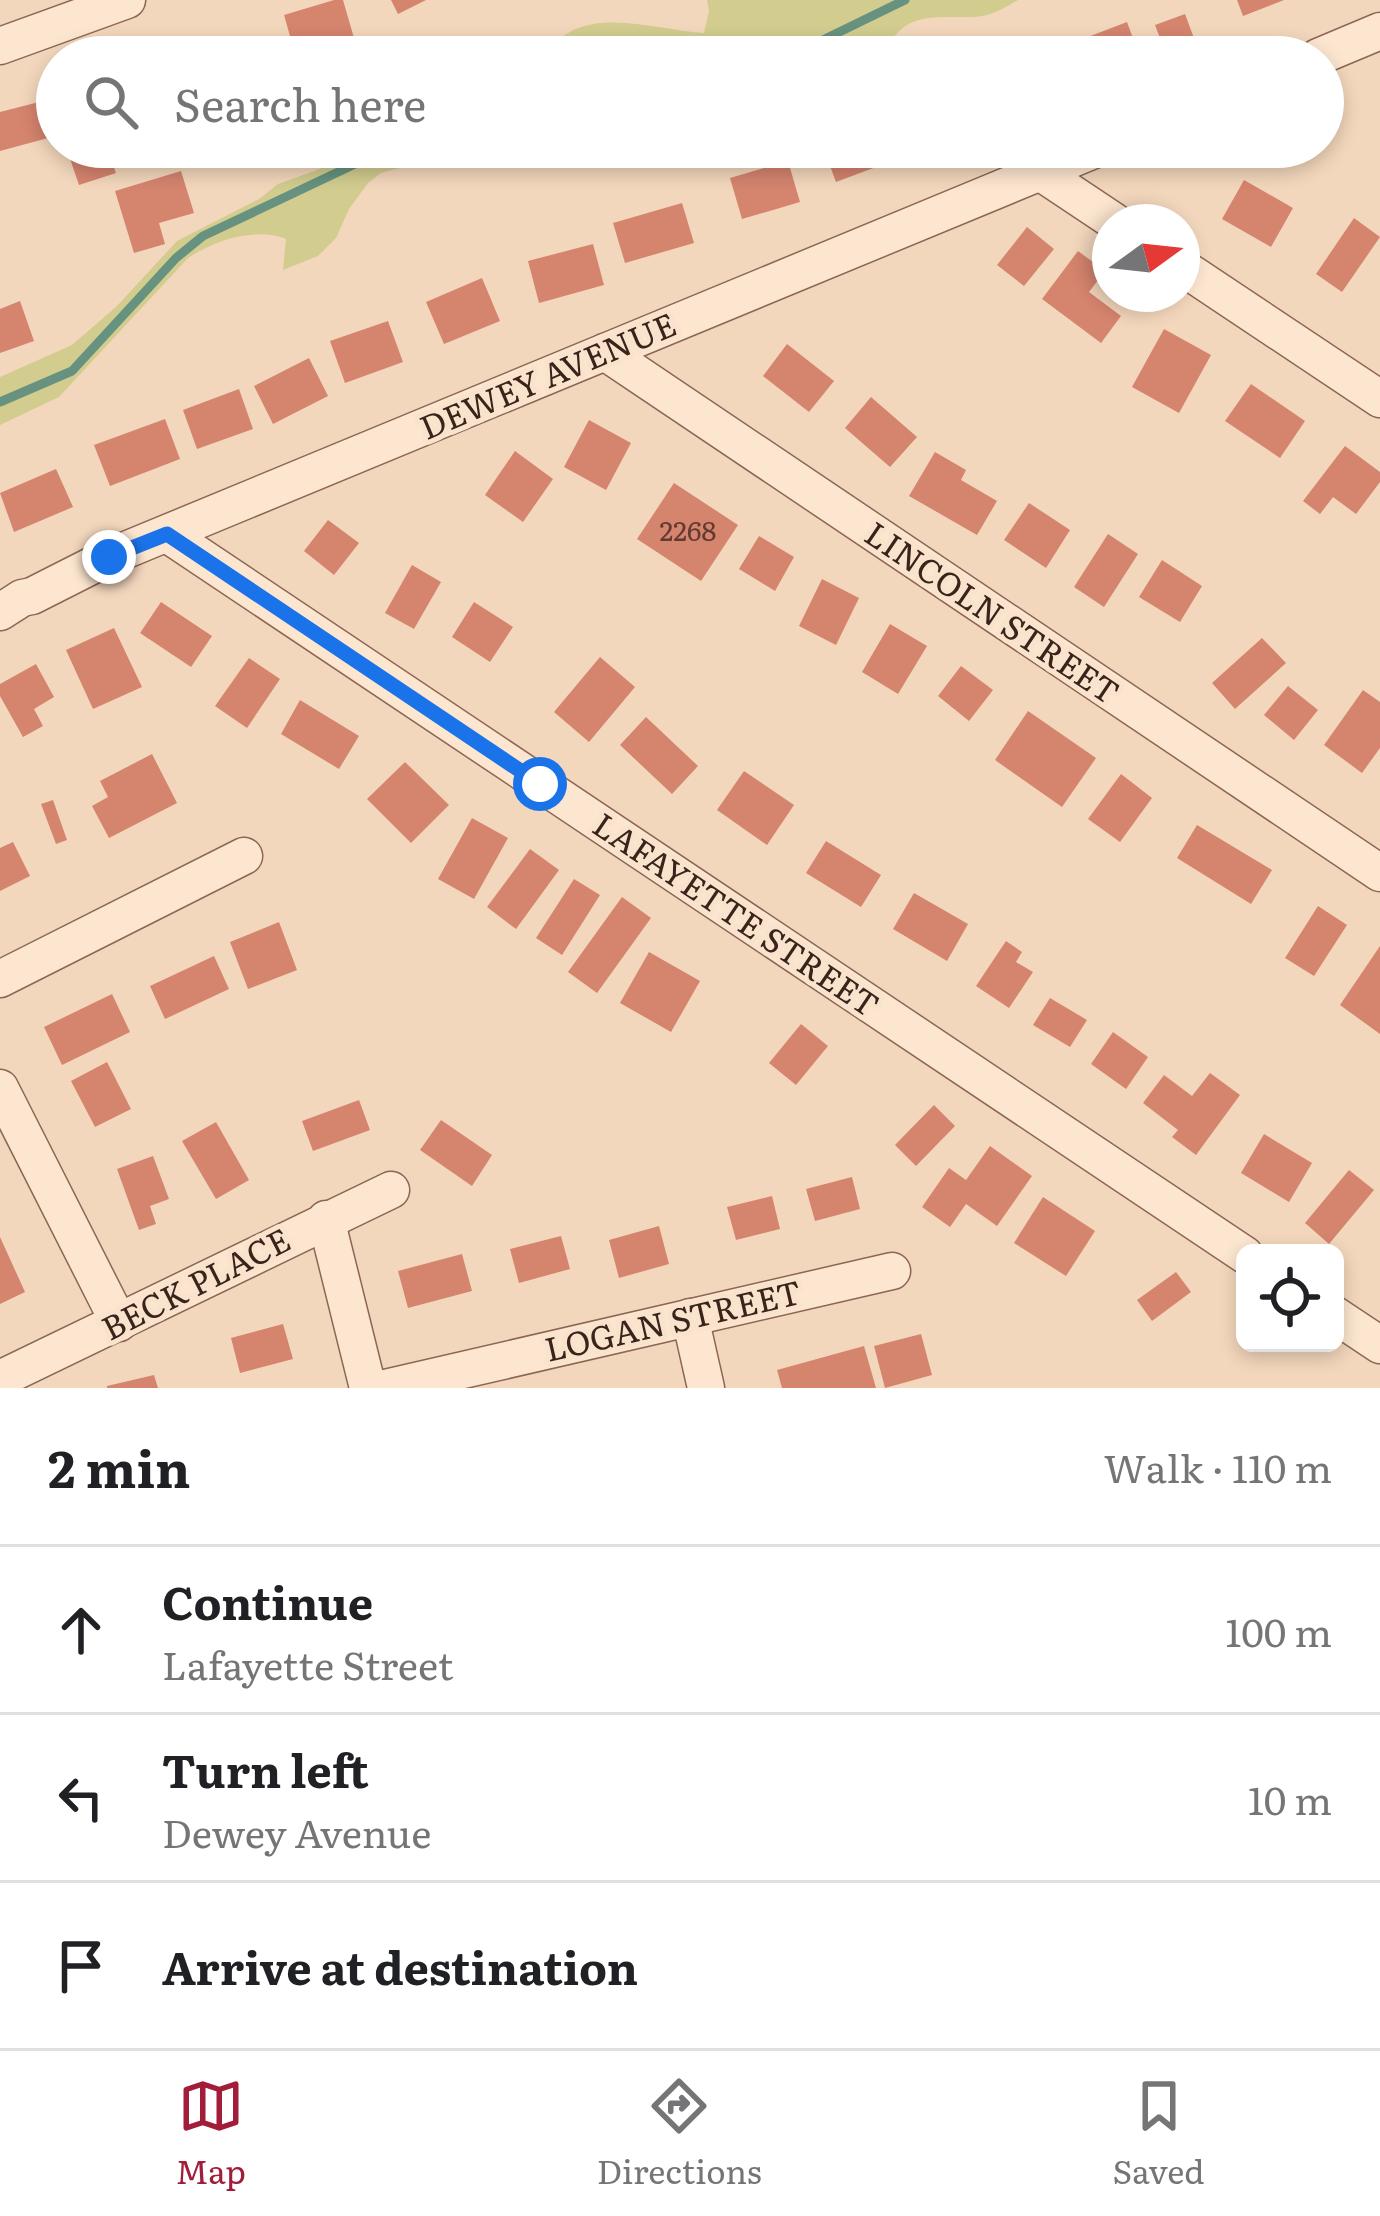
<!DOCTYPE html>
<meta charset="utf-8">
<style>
body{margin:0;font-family:Literata,serif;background:#f2f2f2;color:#202124}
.controls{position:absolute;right:36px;bottom:36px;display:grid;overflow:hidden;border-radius:18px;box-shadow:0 6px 18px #0003}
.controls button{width:108px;height:108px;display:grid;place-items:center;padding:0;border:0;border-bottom:3px solid #e0e0e0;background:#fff;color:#202124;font:60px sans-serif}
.compass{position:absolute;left:1092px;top:204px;width:108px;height:108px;border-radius:50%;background:#fff;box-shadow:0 6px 18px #0003;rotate:75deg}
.stop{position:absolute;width:36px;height:36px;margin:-27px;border:9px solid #1a73e8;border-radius:50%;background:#fff}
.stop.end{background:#1a73e8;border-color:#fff;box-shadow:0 3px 12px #0008}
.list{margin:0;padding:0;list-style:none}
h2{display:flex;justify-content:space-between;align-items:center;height:156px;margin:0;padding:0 48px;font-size:51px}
h2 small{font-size:39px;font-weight:400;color:#757577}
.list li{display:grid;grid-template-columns:78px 1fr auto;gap:36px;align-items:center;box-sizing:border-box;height:168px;padding:0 48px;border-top:3px solid #e0e0e0}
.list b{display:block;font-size:45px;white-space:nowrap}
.list p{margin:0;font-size:39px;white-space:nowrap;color:#757577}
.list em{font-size:39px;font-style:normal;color:#757577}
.icon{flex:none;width:66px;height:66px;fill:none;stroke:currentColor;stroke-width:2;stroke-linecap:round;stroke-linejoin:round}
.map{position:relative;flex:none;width:1380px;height:1388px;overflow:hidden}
.search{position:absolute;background:#fff;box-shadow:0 6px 18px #0003;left:36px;right:36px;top:36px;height:132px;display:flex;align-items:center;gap:30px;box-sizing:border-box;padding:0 42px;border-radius:66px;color:#757577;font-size:45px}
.sheet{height:660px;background:#fff}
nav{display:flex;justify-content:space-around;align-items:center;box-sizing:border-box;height:168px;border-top:3px solid #e0e0e0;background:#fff;font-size:33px;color:#757577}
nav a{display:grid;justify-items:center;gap:6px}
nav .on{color:#a21d39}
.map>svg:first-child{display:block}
</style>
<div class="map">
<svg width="1380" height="1388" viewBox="0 0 1380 1388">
<rect width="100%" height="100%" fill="#f3d7bc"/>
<!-- green -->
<g fill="#d2cc8f">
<path d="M707,0H1018C1004,8 990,17 973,17C934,18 900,10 884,57H546C576,0 654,30 704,33L709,11Z"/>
<path d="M340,147H477L381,173L368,183L349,209L336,238L318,256L283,270L286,239C254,227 215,240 188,258L59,397L0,425V377L72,345L117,306L177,241L259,199L278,184L320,169Z"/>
</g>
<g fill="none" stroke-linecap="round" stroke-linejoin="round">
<!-- stream -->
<g stroke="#67927f" stroke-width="9">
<path d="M788,57L905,0"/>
<path d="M0,402L72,371L176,258L203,236L391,147"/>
</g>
</g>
<!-- building -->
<g fill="#d5846e">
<path d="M334,0H343L356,45L316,57H296L284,15Z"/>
<path d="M391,0H426L398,14Z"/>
<path d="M1237,0H1284L1243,16Z"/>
<path d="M1185,14L1201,57H1167L1155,25Z"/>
<path d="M1127,22L1140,57H1086L1080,40Z"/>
<path d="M1063,43L1068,57H1027Z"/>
<path d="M39,102L48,138L0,151V112Z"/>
<path d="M66,147H107L116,173L79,185Z"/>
<path d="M823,147H887L892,161L836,182Z"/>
<path d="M788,161L800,202L742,219L730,178Z"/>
<path d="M181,171L194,213L159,223L165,244L134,253L115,191Z"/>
<path d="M1244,180L1293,208L1271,247L1222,219Z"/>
<path d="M682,203L694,243L625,263L613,223Z"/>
<path d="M1354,218L1380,237L1342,292L1316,274Z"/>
<path d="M1027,227L1054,249L1024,286L997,265Z"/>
<path d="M593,244L604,285L539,303L528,261Z"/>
<path d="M1078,251L1105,271L1089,292L1121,316L1101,343L1042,299Z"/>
<path d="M482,278L500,321L444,344L426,302Z"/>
<path d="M20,301L34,341L0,353V309Z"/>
<path d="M388,321L403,362L345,383L330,341Z"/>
<path d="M1164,329L1211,355L1179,413L1132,387Z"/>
<path d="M787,344L834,381L809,412L763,376Z"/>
<path d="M309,358L328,396L273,424L254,386Z"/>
<path d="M1251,384L1305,421L1280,458L1225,421Z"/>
<path d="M239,389L253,429L197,449L183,410Z"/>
<path d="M871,397L917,437L890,467L845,428Z"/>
<path d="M165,419L180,459L110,486L94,445Z"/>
<path d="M589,420L631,443L606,490L564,467Z"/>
<path d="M1345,446L1380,472V482L1356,514L1333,497L1320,514L1303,501Z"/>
<path d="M515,451L553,479L523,522L485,495Z"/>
<path d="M935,452L966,470L961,480L997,501L977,535L909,496Z"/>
<path d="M56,469L73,507L14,532L0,493Z"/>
<path d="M674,483L738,525L701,581L637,539Z"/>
<path d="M1029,503L1070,530L1046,568L1004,540Z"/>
<path d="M328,520L359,543L334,575L304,551Z"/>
<path d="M1108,534L1138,554L1104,607L1074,587Z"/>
<path d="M759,536L794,557L775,591L739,569Z"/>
<path d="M1162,560L1202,586L1180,622L1139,597Z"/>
<path d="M412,565L441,582L414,629L385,613Z"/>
<path d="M822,579L859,598L836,645L799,626Z"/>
<path d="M161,602L212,636L191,667L140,633Z"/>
<path d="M474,602L513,627L490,662L452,637Z"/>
<path d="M890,624L927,646L898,694L862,672Z"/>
<path d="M114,628L142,687L93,709L66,650Z"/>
<path d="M1262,638L1286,663L1235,709L1212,683Z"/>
<path d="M600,657L635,687L589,742L554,712Z"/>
<path d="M249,658L280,679L247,728L215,706Z"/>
<path d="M36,664L54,697L34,709L43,726L23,737L0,696V684Z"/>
<path d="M961,666L993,690L969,721L938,696Z"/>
<path d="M1288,686L1318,710L1294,740L1264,715Z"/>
<path d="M1363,690L1380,702V748L1362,773L1324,745Z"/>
<path d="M300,700L359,736L339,769L281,734Z"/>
<path d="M1028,711L1096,758L1062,807L995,760Z"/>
<path d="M646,717L698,766L672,794L620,745Z"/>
<path d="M152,754L177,803L109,838L92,806L108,797L100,781Z"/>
<path d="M405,762L449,805L411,843L367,799Z"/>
<path d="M744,771L794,805L767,845L717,810Z"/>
<path d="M1121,774L1152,798L1120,842L1088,819Z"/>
<path d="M53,800L67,840L56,844L41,804Z"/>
<path d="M472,818L508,838L474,899L438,879Z"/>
<path d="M1197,825L1272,870L1251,904L1177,858Z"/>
<path d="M826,841L881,875L861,907L806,873Z"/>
<path d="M13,842L30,876L0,891V848Z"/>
<path d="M530,849L559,870L516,929L487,907Z"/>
<path d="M574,879L600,895L562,955L536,938Z"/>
<path d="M914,893L968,924L947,961L893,929Z"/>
<path d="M622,897L651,918L597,993L568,972Z"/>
<path d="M1318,906L1347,925L1314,976L1285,958Z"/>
<path d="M279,922L297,970L248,989L230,942Z"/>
<path d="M1006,941L1022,952L1016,962L1033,972L1009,1008L976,986Z"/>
<path d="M1380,946V1034L1340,1005Z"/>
<path d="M649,952L700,981L671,1032L620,1003Z"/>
<path d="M214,956L229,989L165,1019L150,986Z"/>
<path d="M112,994L130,1032L62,1065L44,1027Z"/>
<path d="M1050,998L1087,1020L1070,1047L1033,1025Z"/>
<path d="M801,1024L828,1046L796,1085L769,1063Z"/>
<path d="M1113,1032L1148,1057L1126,1089L1091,1064Z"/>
<path d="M107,1062L131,1109L95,1127L71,1081Z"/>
<path d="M1210,1073L1240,1095L1196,1155L1172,1137L1178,1130L1143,1103L1164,1075L1192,1096Z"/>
<path d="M359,1100L370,1130L313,1151L302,1121Z"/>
<path d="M934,1105L955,1126L916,1166L895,1145Z"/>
<path d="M441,1120L492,1155L472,1186L420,1150Z"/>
<path d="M216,1122L249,1180L216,1199L182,1141Z"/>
<path d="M1264,1134L1312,1163L1289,1202L1241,1173Z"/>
<path d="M990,1146L1032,1176L997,1226L966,1204L950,1227L922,1207L949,1168L966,1180Z"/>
<path d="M153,1156L169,1199L150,1206L156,1224L139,1230L117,1169Z"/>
<path d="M1349,1170L1374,1190L1329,1244L1305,1223Z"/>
<path d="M852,1177L860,1209L815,1221L806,1189Z"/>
<path d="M772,1196L780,1229L736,1240L727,1207Z"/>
<path d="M1043,1197L1095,1231L1066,1276L1014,1243Z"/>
<path d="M659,1226L669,1264L619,1278L609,1240Z"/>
<path d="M561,1236L570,1269L519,1283L510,1249Z"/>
<path d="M0,1237L25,1292L0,1304Z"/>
<path d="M462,1254L472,1291L408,1308L398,1271Z"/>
<path d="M1176,1272L1191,1292L1152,1321L1137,1300Z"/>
<path d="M283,1324L293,1359L240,1373L231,1338Z"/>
<path d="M921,1334L932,1375L885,1388L874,1346Z"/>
<path d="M864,1346L876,1388H782L777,1370Z"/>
<path d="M154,1375L158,1388H107V1386Z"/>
</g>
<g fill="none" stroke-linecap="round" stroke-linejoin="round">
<!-- minor casing -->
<g stroke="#8c6654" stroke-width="39">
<g id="minor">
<path d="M0,46L127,0"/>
<path d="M1318,57L1380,31"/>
<path d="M1040,172L1115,222"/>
<path d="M1182,267L1380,399"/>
<path d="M605,352L1380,873"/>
<path d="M167,534L1245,1255"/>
<path d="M0,612L22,598L32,596L109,557L1101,147"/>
<path d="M0,979L244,856"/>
<path d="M0,1088L119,1323"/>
<path d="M326,1219L368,1388"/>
<path d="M1335,1315L1380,1345"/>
<path d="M690,1317L706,1388"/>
<path d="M0,1379L391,1190"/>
<path d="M385,1388L892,1271"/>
</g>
</g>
<!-- minor -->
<use href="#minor" stroke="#fde6d0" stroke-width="36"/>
</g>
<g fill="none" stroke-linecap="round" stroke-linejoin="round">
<!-- route -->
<path stroke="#1a73e8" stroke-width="15" d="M109,557L167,534L540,784"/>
</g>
<g text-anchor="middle" stroke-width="10" stroke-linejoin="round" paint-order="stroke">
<!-- number labels -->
<g font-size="27" fill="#613b2f">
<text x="688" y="541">2268</text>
</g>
<!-- street labels -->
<g font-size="33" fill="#3a231a" stroke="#f9e3cd">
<text transform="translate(548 376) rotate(-23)" y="12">DEWEY AVENUE</text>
<text transform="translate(992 613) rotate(34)" y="12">LINCOLN STREET</text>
<text transform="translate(736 915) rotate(34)" y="12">LAFAYETTE STREET</text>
<text transform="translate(196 1284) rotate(-27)" y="12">BECK PLACE</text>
<text transform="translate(673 1321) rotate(-13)" y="12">LOGAN STREET</text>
</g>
</g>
</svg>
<div class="controls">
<button><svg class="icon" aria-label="locate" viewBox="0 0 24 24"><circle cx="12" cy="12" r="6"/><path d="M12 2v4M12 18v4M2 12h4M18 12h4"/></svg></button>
</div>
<svg class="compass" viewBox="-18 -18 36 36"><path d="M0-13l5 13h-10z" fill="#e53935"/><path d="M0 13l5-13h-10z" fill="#757577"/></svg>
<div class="stop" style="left:540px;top:784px"></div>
<div class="stop end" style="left:109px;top:557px"></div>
<div class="search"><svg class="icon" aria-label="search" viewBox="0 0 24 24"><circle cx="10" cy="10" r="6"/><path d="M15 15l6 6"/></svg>Search here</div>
</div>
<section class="sheet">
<h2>2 min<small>Walk · 110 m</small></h2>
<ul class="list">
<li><svg class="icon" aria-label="ahead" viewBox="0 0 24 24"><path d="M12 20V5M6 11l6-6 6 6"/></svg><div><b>Continue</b><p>Lafayette Street</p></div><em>100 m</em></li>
<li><svg class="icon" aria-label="left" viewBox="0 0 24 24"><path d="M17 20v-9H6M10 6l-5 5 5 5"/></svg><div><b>Turn left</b><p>Dewey Avenue</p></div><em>10 m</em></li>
<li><svg class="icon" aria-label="arrive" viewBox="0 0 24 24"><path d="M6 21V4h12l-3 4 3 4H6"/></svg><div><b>Arrive at destination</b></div></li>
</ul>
</section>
<nav>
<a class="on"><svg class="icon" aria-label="map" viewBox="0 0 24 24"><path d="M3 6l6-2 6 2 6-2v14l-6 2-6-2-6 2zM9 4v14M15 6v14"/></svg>Map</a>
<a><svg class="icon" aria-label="directions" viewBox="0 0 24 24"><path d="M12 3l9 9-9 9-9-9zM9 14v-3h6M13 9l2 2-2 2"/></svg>Directions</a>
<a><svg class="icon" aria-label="saved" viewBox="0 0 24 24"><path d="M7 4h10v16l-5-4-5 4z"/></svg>Saved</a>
</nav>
